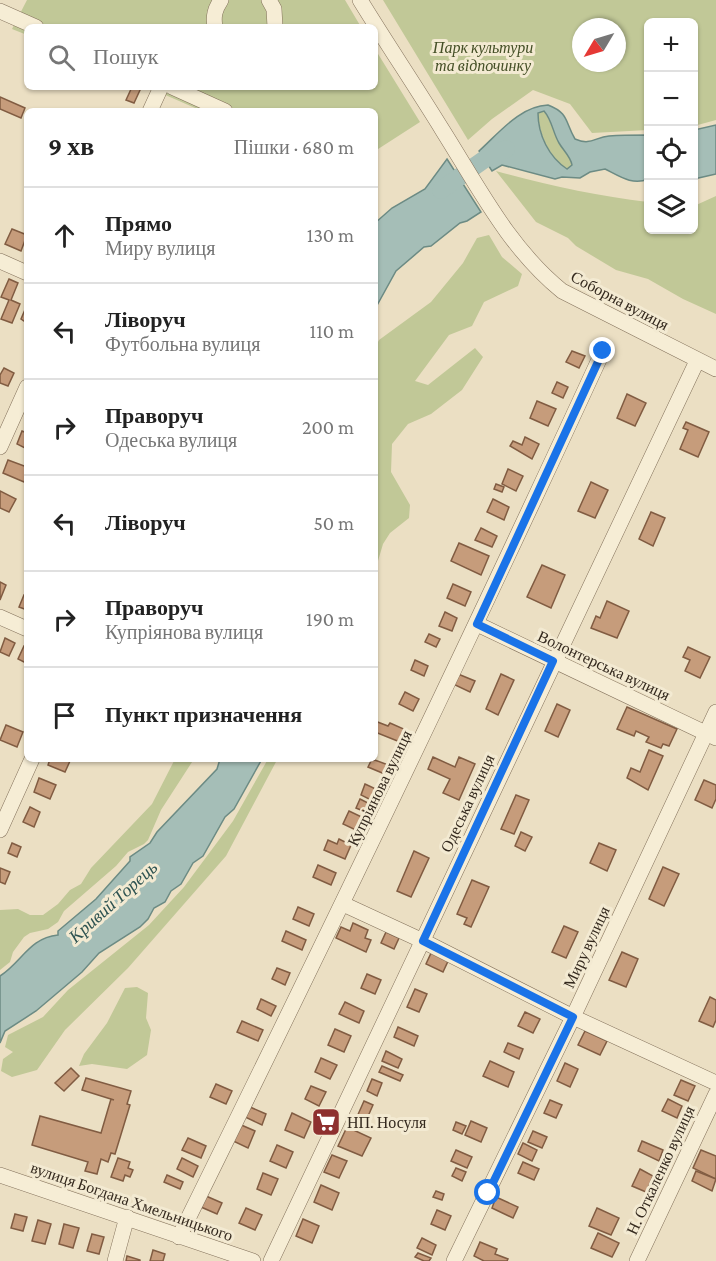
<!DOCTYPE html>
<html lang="uk">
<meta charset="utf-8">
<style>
body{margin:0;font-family:"Crimson Pro",serif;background:#f2f2f2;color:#222}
.controls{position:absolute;right:18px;top:18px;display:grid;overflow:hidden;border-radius:9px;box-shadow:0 2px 4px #0004}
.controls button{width:54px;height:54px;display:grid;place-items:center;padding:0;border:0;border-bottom:2px solid #e0e0e0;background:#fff;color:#222;font:30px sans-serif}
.compass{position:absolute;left:572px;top:18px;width:54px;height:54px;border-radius:50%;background:#fff;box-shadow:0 2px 4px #0004;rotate:232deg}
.stop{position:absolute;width:18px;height:18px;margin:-14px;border:4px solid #1a73e8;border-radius:50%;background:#fff}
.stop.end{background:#1a73e8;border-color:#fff;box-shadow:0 2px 6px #0008}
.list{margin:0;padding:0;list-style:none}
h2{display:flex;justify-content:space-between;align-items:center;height:78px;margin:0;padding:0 24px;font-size:26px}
h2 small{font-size:20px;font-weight:400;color:#767676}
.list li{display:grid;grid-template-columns:39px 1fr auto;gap:18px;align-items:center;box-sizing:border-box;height:96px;padding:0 24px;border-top:2px solid #e0e0e0}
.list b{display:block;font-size:22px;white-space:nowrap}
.list p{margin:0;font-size:20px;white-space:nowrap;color:#767676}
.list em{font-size:20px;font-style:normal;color:#767676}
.icon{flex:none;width:33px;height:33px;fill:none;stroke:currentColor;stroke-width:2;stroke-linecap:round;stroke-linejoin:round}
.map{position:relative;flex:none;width:716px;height:1261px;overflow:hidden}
.search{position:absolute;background:#fff;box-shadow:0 2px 4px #0004;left:24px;top:24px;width:354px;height:66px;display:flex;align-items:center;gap:15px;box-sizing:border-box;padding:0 21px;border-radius:9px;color:#767676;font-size:22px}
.panel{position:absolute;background:#fff;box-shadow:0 2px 4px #0004;left:24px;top:108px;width:354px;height:654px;border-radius:9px}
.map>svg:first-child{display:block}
</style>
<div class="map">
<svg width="716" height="1261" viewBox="0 0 716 1261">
<rect width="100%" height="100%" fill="#ebdfc3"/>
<!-- green -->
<g fill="#c1c897" fill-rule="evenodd">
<path d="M27,0H345L361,27H27V35L12,29Z"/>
<path d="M383,0H716V120L694,126V22H648V130L592,133L570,104L533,90L492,119L468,140ZM581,27H617V63H581Z"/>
<path d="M375,49L420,122L375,151V111H202L147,87H375Z"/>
<path d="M543,110C551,120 553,132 559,143C563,150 571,157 572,165L567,169C549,156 539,135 538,113Z"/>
<path d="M496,171C546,185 597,196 648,202V230H694V206L716,196V314L683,299L648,279L616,270L576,246L568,238L536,222Z"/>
<path d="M489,235L502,257L522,274L518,286L484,302L472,326L449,335L415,381L428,385L475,348L483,357L462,390L431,414L408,424L392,444L391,472L410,505L409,518L390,533L383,544L375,571V348L379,340L431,302L463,263L477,238Z"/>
<path d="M175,759H194L161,810L148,840L144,844L128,852L116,866L64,911L58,922L48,929L30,933L24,937L13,952L10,962L0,970V910L18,909L30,915H43L58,904L70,890L81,884L91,868L152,804Z"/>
<path d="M268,759L277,760L226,856L128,968L65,1030L37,1070L12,1077L1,1071L3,1059L13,1052L5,1047L8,1035L43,1017L68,990L149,925L184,887L233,821Z"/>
<path d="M137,987L148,993L146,1018L151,1030L147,1055L127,1069L92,1064L79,1066L84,1054L107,1023L125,988Z"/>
</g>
<!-- water -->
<g fill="#a5beb7" stroke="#6c8b84" stroke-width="1.5" fill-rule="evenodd">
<path d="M548,105C569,113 565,122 575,139C591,146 595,137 609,136C622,135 635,135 648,135V179C633,186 619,176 605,169L590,172L580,178L562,177L555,179L502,165L492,171L479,151C499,133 520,106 548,105ZM544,111C552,120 553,133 559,143C563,150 571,157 572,165L567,169C549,157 538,135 538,113Z"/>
<path d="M716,125V174L694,179V130Z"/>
<path d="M447,159L481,212L467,221L460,223L431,246L424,247L396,271L375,309V223L392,208L425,189Z"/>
<path d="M220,759H262L234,809L225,817L203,856L193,863L181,884L171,891L165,902L154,908L148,919L140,927L99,953L82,972L36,1011L5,1031L0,1043V976C22,962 29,938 58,935V931L96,899L130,861V857L150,843L157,832L217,769Z"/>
</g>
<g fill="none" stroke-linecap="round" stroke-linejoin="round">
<!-- river -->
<path stroke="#a5beb7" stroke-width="18" d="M441,190L492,154L506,149"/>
</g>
<!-- building -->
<g fill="#c69c7b" stroke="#815c42" stroke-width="1.5">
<path d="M132,87L141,88L134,103L126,100Z"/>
<path d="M0,97L25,108L21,118L0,109Z"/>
<path d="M12,229L27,235L21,251L5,244Z"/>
<path d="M9,279L18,283L11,300L20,304L12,323L1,319L9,300L1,297Z"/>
<path d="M27,305V323L21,319Z"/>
<path d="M572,351L585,356L579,368L566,362Z"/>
<path d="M4,368L14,373L8,386L0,383V375Z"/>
<path d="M557,382L568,387L563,398L552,393Z"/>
<path d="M627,394L646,403L635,426L617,418Z"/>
<path d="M537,401L556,409L548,426L530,418Z"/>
<path d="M686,422L709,432L698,457L680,449L688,430L683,428Z"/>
<path d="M22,431L27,433V449L17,444Z"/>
<path d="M525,437L539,444L532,459L510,446L513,441L522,445Z"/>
<path d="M8,460L27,467V475L24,482L3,473Z"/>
<path d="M508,469L523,476L516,491L502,484Z"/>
<path d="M591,482L608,490L595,518L578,511Z"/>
<path d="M496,484L504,487L502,492L494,489Z"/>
<path d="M0,491L16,499L9,512L0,508Z"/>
<path d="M493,499L509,507L504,520L487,512Z"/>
<path d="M651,512L665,518L653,546L639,539Z"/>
<path d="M481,528L497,536L492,547L475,540Z"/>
<path d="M459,543L489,556L481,575L451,561Z"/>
<path d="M542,565L565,575L551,608L527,597Z"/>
<path d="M0,582L6,585L0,600Z"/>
<path d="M453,584L471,592L465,606L447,598Z"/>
<path d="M24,595L27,596V610L19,607Z"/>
<path d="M607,601L629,611L617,638L591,628L596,616L600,618Z"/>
<path d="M445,612L457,618L452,631L439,626Z"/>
<path d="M429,634L440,639L436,647L425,642Z"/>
<path d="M5,638L15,643L9,656L0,652Z"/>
<path d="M24,646L27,647L26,663L18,659Z"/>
<path d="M688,647L710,657L700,678L685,671L690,660L683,657Z"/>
<path d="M415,660L428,666L424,676L411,670Z"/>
<path d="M458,674L475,681L470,692L453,684Z"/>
<path d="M501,674L514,680L498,715L486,709Z"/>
<path d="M405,692L419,699L413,711L399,704Z"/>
<path d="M557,704L570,710L558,737L545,731Z"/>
<path d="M627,707L677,729L669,746L663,744L661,748L646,742L649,737L636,731L634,736L617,729Z"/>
<path d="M375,721L388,726L390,723L406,730L400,742L375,732Z"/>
<path d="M6,725L23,732L17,747L0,740Z"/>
<path d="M649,750L663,756L648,790L627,778L631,768L640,772Z"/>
<path d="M433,757L455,767L459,757L475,764L459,800L443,793L450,779L428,769Z"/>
<path d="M50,759L70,761L65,772L48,765Z"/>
<path d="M372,759L391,766L387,775L368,767Z"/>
<path d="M39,778L56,785L50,799L34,792Z"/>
<path d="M704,780L716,785V799L712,808L695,800Z"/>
<path d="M365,784L378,790L373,801L361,795Z"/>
<path d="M516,795L529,800L514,834L501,829Z"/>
<path d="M360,799L372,805L368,813L356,808Z"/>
<path d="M30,807L40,812L34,827L23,822Z"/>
<path d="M349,811L366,819L360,832L343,824Z"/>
<path d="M521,832L532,837L525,851L515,846Z"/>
<path d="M339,839L351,845L345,859L324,850L328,840L337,844Z"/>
<path d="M12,843L21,847L17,857L8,853Z"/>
<path d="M599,843L616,850L607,871L590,863Z"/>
<path d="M414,851L429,858L411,897L397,891Z"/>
<path d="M318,865L336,873L331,885L313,877Z"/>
<path d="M663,867L679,874L664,906L649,899Z"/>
<path d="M0,868L10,872L5,884L0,882Z"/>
<path d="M472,880L489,887L471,927L464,924L467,918L457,914Z"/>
<path d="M298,907L314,914L309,926L293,919Z"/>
<path d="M353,923L368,930L365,938L371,940L366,952L336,938L341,927L350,931Z"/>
<path d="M564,926L578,932L566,958L552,952Z"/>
<path d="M286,931L306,940L302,950L282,941Z"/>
<path d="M386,932L399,938L394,949L381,943Z"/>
<path d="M432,951L449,959L443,972L426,964Z"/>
<path d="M622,952L638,959L626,987L609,980Z"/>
<path d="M277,968L290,973L285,985L272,979Z"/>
<path d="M367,974L381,980L375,994L361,988Z"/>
<path d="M415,989L427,994L419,1012L407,1007Z"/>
<path d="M710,997L716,1000V1020L713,1027L699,1021Z"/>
<path d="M261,999L276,1006L271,1016L257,1009Z"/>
<path d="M345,1002L364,1011L359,1023L339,1014Z"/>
<path d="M525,1012L540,1019L533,1033L518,1026Z"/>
<path d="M242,1021L263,1030L258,1041L237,1032Z"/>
<path d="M398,1027L418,1036L414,1046L394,1037Z"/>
<path d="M335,1029L351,1036L344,1052L328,1045Z"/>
<path d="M585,1031L607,1041L600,1055L578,1045Z"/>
<path d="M508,1043L523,1049L519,1059L504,1052Z"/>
<path d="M386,1051L402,1059L398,1068L382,1061Z"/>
<path d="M321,1058L337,1065L330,1079L315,1072Z"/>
<path d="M490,1061L514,1072L508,1087L483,1076Z"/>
<path d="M565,1063L578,1069L570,1087L557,1081Z"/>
<path d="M382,1066L403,1075L400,1081L379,1072Z"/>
<path d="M71,1068L79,1076L64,1091L55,1083Z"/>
<path d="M86,1078L131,1091L127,1104L130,1105L115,1154L111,1153L108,1162L101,1159L97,1174L85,1171L88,1162L32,1145L40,1116L101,1133L111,1099L114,1100L82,1090Z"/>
<path d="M372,1079L382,1083L377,1096L367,1091Z"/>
<path d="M681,1080L695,1086L688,1101L674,1095Z"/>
<path d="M216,1084L232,1091L226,1104L210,1097Z"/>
<path d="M311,1086L326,1092L319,1106L305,1099Z"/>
<path d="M668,1099L682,1106L677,1118L662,1111Z"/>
<path d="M550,1100L562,1105L556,1118L544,1113Z"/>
<path d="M364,1101L373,1105L365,1123L356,1119Z"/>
<path d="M250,1107L266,1114L262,1125L245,1117Z"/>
<path d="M292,1113L311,1122L304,1138L285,1130Z"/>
<path d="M471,1121L487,1128L481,1142L465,1135Z"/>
<path d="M456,1122L466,1126L462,1134L453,1130Z"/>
<path d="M239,1124L255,1131L248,1148L231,1140Z"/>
<path d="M347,1127L371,1138L362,1156L338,1146Z"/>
<path d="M533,1131L547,1137L542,1148L528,1142Z"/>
<path d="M188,1138L206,1146L201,1158L182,1150Z"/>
<path d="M642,1141L663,1150L659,1161L638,1151Z"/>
<path d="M523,1143L537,1150L532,1161L518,1154Z"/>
<path d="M277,1145L293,1152L286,1168L270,1161Z"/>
<path d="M456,1150L472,1157L467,1168L451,1161Z"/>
<path d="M701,1150L716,1156V1179L693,1168Z"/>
<path d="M332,1155L347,1161L339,1178L324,1172Z"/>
<path d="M118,1158L130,1162L128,1168L133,1170L130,1177L125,1175L123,1181L111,1177Z"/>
<path d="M182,1158L198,1166L193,1177L177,1169Z"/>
<path d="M523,1162L539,1169L534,1180L518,1173Z"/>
<path d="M456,1168L466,1172L462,1181L452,1176Z"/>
<path d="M640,1169L653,1176L646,1192L632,1186Z"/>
<path d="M696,1171L716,1179L712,1191L692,1181Z"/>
<path d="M263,1173L278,1179L271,1195L257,1189Z"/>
<path d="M167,1175L183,1182L180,1189L164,1182Z"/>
<path d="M321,1185L339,1193L332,1210L314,1202Z"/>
<path d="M436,1191L444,1194L442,1200L433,1197Z"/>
<path d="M206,1196L222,1203L217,1214L201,1207Z"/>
<path d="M496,1197L518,1207L513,1218L492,1208Z"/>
<path d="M246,1208L262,1215L255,1230L239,1223Z"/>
<path d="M597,1208L619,1218L611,1235L589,1226Z"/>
<path d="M437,1210L451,1216L445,1230L431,1224Z"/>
<path d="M15,1214L27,1217L23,1231L11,1228Z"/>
<path d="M303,1219L319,1226L312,1243L296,1236Z"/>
<path d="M38,1220L51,1224L45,1244L32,1241Z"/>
<path d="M64,1224L79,1228L73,1248L59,1244Z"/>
<path d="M598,1233L619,1243L612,1257L591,1248Z"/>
<path d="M92,1234L104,1237L99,1254L87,1251Z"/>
<path d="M422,1238L436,1245L432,1255L417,1248Z"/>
<path d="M480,1242L497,1249L495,1254L508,1259L507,1261H484L474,1256Z"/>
<path d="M153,1250L165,1254L163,1261H150Z"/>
<path d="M418,1253L431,1258L429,1261H424L415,1257Z"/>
<path d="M127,1256L140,1260V1261H126Z"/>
</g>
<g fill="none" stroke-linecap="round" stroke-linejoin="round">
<!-- minor casing -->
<g stroke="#83715b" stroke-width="16">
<g id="minor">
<path d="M269,0L274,9L275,27"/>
<path d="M360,0C387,44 416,87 443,131C479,188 509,248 562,291L716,369"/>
<path d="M0,11L36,27"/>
<path d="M215,27C213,16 215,9 221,0"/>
<path d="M172,87L225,111"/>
<path d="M150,111L161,87"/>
<path d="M0,261L27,273"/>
<path d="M0,447L27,387"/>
<path d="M0,617L27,629"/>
<path d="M477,624L716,738"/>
<path d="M0,830L32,759"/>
<path d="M343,904L423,941L573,1017L716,1083"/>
<path d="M0,1175L253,1261"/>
<path d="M179,1237C324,943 466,649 603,351"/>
<path d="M115,1261L127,1217"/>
<path d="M271,1261L697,361"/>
<path d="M454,1261L573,1017L716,712"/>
<path d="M637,1261L716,1094"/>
</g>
</g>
<!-- minor -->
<use href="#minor" stroke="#f6edd5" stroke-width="15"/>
</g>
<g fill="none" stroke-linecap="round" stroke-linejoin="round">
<!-- route -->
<path stroke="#1a73e8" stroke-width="8" d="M488,1193L573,1017L423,941L553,661L477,624L603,351"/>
</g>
<!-- icons -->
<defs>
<g id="supermarket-square" transform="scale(1.5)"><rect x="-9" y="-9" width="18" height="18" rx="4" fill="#8e302f" stroke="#f3ead2"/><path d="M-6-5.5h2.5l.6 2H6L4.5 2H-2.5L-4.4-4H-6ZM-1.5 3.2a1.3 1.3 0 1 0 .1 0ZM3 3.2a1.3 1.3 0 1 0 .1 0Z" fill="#fff"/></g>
</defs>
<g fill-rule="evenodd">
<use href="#supermarket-square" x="326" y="1122"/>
</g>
<g text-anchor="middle" stroke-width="6" stroke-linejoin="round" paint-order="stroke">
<!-- park labels -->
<g font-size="16" font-style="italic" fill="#444f26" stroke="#f3ead2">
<text x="483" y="53">Парк культури<tspan x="483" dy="18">та відпочинку</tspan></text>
</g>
<!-- street labels -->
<g font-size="16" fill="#34291e" stroke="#f3ead2">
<text transform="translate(620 300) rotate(28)" y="6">Соборна вулиця</text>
<text transform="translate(604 665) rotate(25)" y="6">Волонтерська вулиця</text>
<text transform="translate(379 788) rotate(-64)" y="6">Купріянова вулиця</text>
<text transform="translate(467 803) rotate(-65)" y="6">Одеська вулиця</text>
<text transform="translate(586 947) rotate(-65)" y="6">Миру вулиця</text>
<text transform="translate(660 1170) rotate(-65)" y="6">Н. Откаленко вулиця</text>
<text transform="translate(132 1201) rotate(19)" y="6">вулиця Богдана Хмельницького</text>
</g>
<!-- poi labels -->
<g font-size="16" fill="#34291e" stroke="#f3ead2" text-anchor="start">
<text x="347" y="1128">НП. Носуля</text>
</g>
<!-- water labels -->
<g font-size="18" font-style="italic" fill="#2e5351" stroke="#f3ead2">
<text transform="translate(113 902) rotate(-42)" y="6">Кривий Торець</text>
</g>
</g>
</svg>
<div class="controls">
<button>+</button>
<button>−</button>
<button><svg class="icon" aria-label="locate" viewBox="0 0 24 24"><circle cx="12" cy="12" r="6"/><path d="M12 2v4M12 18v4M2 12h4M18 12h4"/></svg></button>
<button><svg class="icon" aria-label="layers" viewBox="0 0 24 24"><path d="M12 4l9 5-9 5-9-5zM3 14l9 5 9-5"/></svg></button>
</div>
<svg class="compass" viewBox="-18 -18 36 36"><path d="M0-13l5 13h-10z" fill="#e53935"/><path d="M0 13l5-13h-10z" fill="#767676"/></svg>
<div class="stop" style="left:488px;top:1193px"></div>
<div class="stop end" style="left:603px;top:351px"></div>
<div class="search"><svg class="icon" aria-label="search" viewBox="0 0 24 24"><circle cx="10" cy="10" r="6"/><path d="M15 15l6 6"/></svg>Пошук</div>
<section class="panel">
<h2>9 хв<small>Пішки · 680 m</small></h2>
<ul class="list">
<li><svg class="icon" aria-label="ahead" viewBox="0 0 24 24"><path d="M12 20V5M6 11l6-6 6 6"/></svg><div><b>Прямо</b><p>Миру вулиця</p></div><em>130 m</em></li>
<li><svg class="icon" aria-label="left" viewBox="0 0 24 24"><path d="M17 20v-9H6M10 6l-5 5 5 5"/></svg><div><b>Ліворуч</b><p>Футбольна вулиця</p></div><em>110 m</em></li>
<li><svg class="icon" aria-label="right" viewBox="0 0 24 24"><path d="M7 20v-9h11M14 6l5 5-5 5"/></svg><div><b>Праворуч</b><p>Одеська вулиця</p></div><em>200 m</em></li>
<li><svg class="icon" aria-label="left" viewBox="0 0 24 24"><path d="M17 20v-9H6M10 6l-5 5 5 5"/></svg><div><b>Ліворуч</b></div><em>50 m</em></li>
<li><svg class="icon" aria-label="right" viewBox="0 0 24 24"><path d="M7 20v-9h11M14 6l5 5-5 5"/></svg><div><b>Праворуч</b><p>Купріянова вулиця</p></div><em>190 m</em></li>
<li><svg class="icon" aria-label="arrive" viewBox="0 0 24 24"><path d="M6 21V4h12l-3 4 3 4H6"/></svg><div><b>Пункт призначення</b></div></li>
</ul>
</section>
</div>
